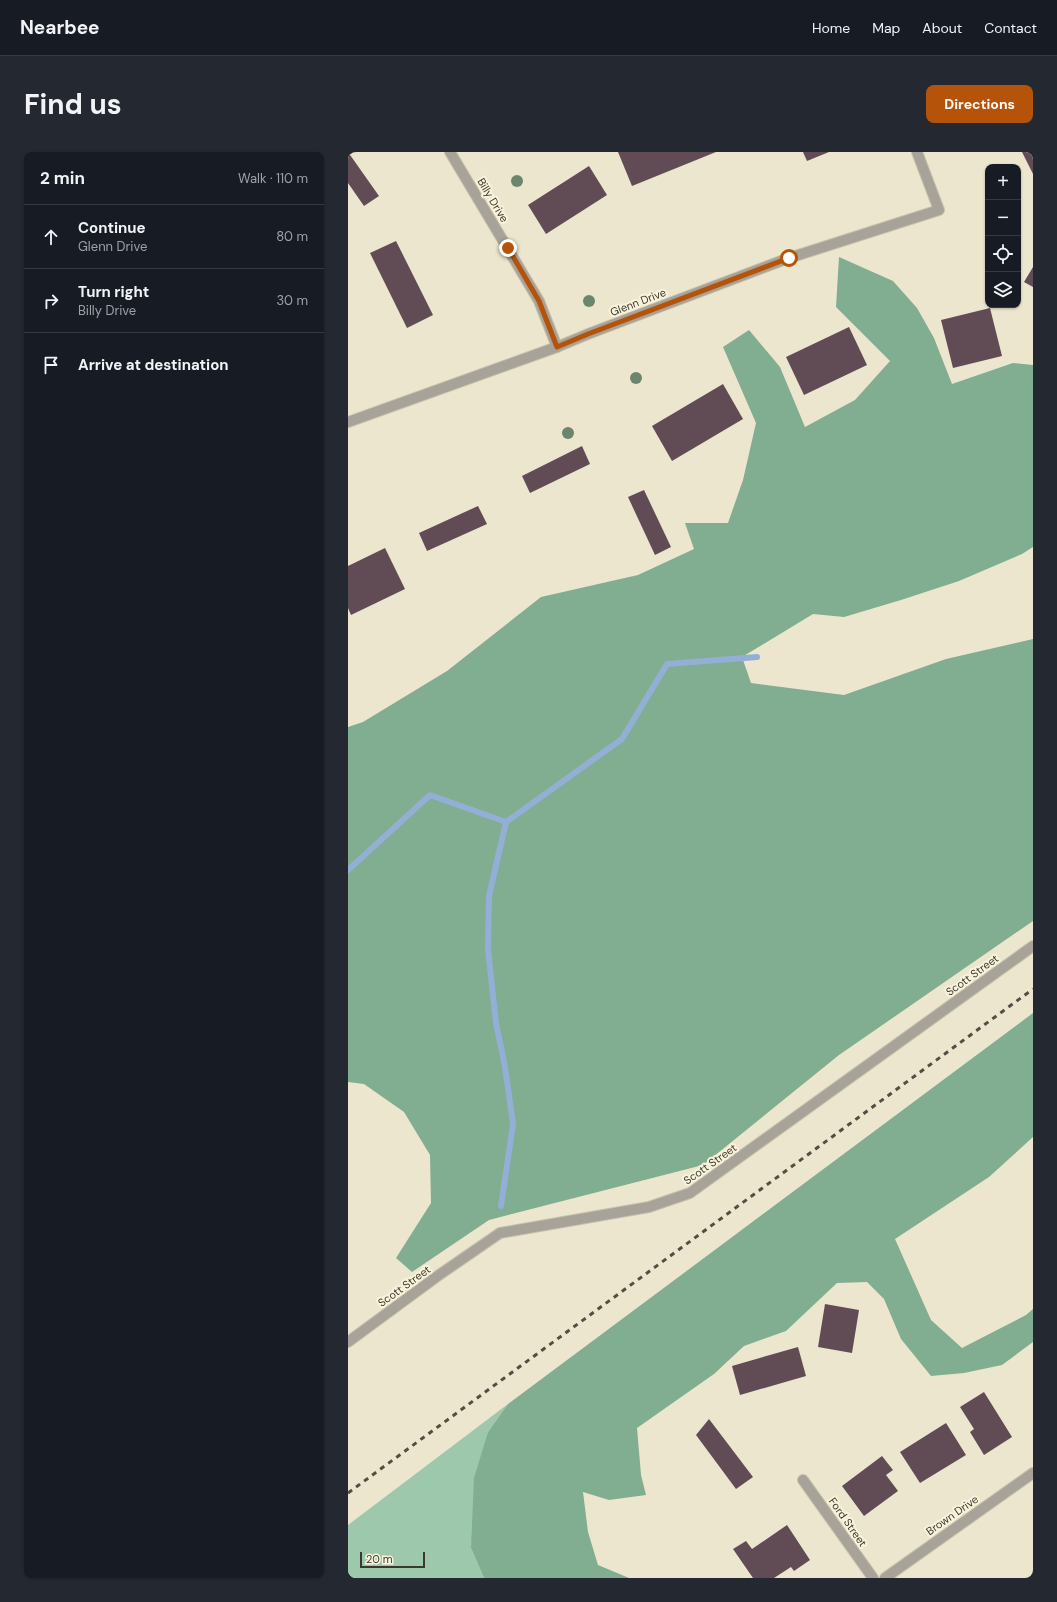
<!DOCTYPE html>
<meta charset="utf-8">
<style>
body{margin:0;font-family:"DM Sans",sans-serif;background:#242831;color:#f1f3f6}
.controls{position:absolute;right:12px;top:12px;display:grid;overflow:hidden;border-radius:8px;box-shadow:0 1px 3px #0004}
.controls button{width:36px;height:36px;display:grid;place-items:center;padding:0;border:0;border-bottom:1px solid #363941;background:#171b24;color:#f1f3f6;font:20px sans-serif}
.scale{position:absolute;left:12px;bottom:10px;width:65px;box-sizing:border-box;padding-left:4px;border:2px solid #3a382f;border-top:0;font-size:11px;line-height:14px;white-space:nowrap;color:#3a382f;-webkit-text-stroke:3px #f9f3db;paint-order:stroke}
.stop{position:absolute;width:12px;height:12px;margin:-9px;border:3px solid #b45309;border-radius:50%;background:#fff}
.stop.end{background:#b45309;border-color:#fff;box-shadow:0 1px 4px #0008}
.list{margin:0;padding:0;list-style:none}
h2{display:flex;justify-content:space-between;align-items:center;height:52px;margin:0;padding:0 16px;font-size:17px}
h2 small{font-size:13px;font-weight:400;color:#9ea1a6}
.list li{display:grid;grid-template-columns:26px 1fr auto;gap:12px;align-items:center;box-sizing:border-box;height:64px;padding:0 16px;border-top:1px solid #363941}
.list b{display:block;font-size:15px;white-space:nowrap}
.list p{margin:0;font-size:13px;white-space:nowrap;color:#9ea1a6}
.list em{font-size:13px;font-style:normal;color:#9ea1a6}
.icon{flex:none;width:22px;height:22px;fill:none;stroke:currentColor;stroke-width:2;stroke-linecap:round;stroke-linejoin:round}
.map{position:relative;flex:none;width:685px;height:1426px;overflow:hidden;border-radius:8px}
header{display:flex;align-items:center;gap:24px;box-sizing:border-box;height:56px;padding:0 20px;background:#171b24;border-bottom:1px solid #363941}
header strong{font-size:19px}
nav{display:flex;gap:22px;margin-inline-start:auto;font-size:14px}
.intro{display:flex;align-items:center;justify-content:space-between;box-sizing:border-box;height:96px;padding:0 24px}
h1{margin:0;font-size:28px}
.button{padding:10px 18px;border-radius:8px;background:#b45309;color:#fff;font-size:14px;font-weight:700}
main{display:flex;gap:24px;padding:0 24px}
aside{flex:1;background:#171b24;border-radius:8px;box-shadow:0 1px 3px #0004}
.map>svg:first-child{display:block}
</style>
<header>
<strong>Nearbee</strong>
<nav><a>Home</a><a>Map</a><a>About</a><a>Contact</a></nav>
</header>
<div class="intro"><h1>Find us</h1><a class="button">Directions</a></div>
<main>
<aside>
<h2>2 min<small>Walk · 110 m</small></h2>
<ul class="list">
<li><svg class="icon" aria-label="ahead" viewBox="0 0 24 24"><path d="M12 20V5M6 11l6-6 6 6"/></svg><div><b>Continue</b><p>Glenn Drive</p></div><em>80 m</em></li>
<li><svg class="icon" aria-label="right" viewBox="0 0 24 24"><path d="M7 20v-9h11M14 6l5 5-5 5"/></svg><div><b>Turn right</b><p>Billy Drive</p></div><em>30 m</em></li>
<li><svg class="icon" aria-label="arrive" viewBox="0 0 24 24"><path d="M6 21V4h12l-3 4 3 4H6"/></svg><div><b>Arrive at destination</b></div></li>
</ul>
</aside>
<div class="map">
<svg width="685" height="1426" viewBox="0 0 685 1426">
<rect width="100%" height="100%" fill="#ece6ce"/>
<!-- green -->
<path fill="#9dc8ac" d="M160,1252L140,1280L123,1396L136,1426H0V1373Z"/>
<!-- forest -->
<g fill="#81ad91">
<path d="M491,105L545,129L569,156L586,186L604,232L665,211L685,213V395L674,402L611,429L553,448L496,465L465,462L394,505L403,531L496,543L598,507L685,487V769L491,903L355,1013L141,1068L64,1120L48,1106L83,1051L82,1003L56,960L16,932L0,930V575L15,570L99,519L193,445L290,423L346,397L337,371H380L395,328L408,271L375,195L401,178L432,215L457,275L507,248L542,209L488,155Z"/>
<path d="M685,861V985L641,1025L547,1087L583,1168L614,1196L678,1163L685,1157V1190L654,1213L616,1221L583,1224L553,1187L536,1147L519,1130L489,1131L438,1179L396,1194L366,1222L289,1276L293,1323L298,1343L261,1348L235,1340L240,1380L250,1413L281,1426H136L123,1396L126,1326L140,1280L160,1252Z"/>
</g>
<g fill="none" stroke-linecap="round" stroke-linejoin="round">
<!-- stream -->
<g stroke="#93afd5" stroke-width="6">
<path d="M0,718L82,643L158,670L274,587L319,512L409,505"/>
<path d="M153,1054L165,972L157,915L148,871L140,797L141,744L158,670"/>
</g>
</g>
<!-- building -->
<g fill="#614c56">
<path d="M0,0L31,44L16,54L0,31Z"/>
<path d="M270,0H368L284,34Z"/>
<path d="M455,0H481L459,9Z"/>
<path d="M674,0H685V22Z"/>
<path d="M241,14L259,43L198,82L180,53Z"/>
<path d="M48,89L85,163L59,176L22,101Z"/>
<path d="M685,115V135L676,130Z"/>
<path d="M642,156L654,204L605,216L593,168Z"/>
<path d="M501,175L519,213L456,243L438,205Z"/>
<path d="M375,232L395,267L324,309L304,274Z"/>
<path d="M234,294L242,312L182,341L174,324Z"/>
<path d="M296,338L323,395L307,403L280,345Z"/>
<path d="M130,354L139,372L79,399L71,381Z"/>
<path d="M37,396L57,437L3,463L0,456V414Z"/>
<path d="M477,1152L511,1158L504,1201L470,1195Z"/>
<path d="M450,1195L458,1224L392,1243L384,1214Z"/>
<path d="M636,1240L664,1285L636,1303L622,1280L626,1277L612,1255Z"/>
<path d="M361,1267L405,1325L388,1337L348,1283Z"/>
<path d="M598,1271L618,1303L572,1331L552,1300Z"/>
<path d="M534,1304L545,1318L538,1323L550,1339L516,1364L494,1334Z"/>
<path d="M439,1373L462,1408L446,1419L443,1415L426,1426H405L385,1397L398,1389L404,1397Z"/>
</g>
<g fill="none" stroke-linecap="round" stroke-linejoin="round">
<!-- street casing -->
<g stroke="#c8c3ae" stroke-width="12">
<g id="street">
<path d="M102,0L191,149L209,195"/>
<path d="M0,270L209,195L240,182L441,106L591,58L569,0"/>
<path d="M0,1190L91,1123L152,1081L301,1055L342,1041L685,794"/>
<path d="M455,1328L525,1426"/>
<path d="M537,1426L685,1321"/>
</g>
</g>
<!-- street -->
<use href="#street" stroke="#a7a399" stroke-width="10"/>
<!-- rail -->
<path stroke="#514e43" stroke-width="3" stroke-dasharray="5 5" stroke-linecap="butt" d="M0,1341L685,837"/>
</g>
<!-- trees -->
<g fill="#6a876e">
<circle cx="169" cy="29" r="6"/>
<circle cx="241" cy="149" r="6"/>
<circle cx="288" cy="226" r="6"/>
<circle cx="220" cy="281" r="6"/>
</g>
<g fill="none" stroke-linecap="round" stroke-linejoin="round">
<!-- route -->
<path stroke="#b45309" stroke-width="5" d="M160,96L191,149L209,195L240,182L441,106"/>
</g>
<g text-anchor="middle" stroke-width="4" stroke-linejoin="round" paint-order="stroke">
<!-- street labels -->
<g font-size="11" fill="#3a382f" stroke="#f9f3db">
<text transform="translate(145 48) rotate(59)" y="4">Billy Drive</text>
<text transform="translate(290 150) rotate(-21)" y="4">Glenn Drive</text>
<text transform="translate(624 823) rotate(-36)" y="4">Scott Street</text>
<text transform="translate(362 1012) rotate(-35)" y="4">Scott Street</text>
<text transform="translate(56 1134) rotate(-36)" y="4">Scott Street</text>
<text transform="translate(604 1363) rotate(-35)" y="4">Brown Drive</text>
<text transform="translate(500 1370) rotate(55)" y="4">Ford Street</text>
</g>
</g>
</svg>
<div class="controls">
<button>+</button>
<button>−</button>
<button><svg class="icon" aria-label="locate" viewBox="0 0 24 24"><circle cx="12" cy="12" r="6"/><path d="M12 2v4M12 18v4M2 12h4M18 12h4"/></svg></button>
<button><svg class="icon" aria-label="layers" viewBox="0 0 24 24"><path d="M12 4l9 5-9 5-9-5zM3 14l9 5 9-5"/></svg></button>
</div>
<div class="scale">20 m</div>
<div class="stop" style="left:441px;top:106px"></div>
<div class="stop end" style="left:160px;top:96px"></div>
</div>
</main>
